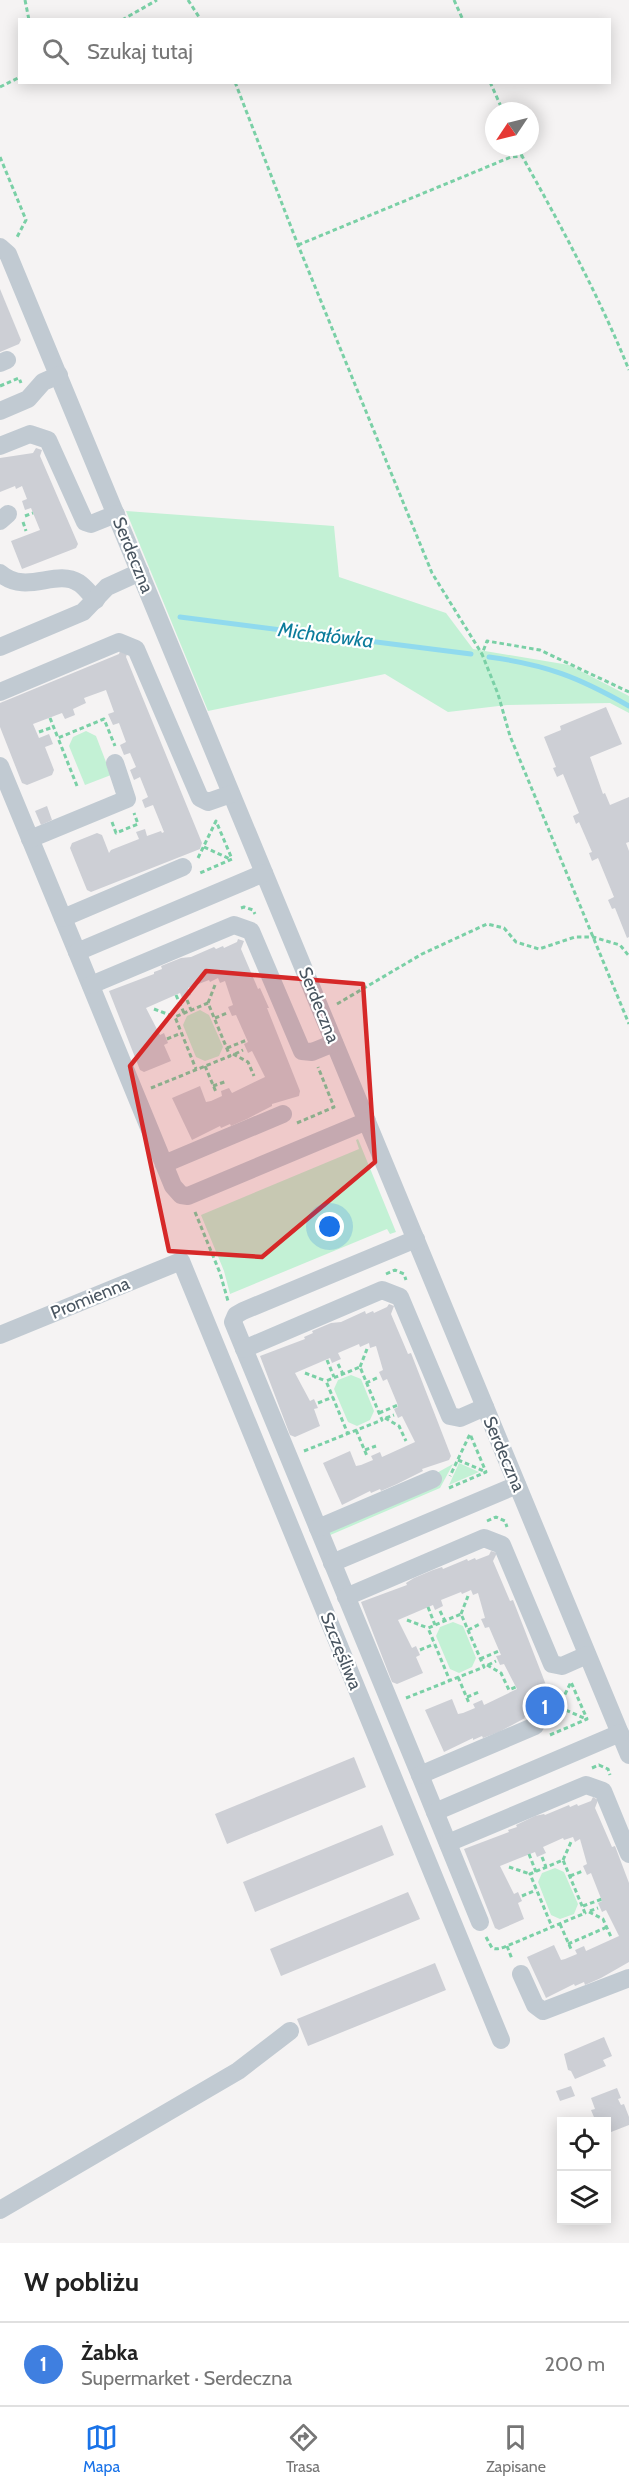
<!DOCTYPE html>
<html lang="pl">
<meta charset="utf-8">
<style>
body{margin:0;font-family:Cabin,sans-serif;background:#f6f6f6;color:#222}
.controls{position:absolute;right:18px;bottom:18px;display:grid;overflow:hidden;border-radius:0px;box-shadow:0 3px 15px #0003}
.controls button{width:54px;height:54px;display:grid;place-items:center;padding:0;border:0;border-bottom:2px solid #e0e0e0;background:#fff;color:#222;font:30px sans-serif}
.compass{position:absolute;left:485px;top:102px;width:54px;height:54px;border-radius:50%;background:#fff;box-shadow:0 3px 15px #0003;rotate:235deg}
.you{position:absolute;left:330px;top:1227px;width:21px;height:21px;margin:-15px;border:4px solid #fff;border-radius:50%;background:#1a73e8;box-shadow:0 0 0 9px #1a73e833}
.badge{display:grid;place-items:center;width:39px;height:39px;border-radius:50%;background:#1a73e8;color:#fff;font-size:20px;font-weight:700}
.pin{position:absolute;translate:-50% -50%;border:3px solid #fff;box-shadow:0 2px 6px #0006}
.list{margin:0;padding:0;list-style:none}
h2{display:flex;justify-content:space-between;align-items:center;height:78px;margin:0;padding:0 24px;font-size:26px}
h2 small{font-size:20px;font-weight:400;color:#767676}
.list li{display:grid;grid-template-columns:39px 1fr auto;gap:18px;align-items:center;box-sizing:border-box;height:84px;padding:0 24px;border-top:2px solid #e0e0e0}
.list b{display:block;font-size:22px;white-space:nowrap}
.list p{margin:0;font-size:20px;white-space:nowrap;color:#767676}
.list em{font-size:20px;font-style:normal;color:#767676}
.icon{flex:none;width:33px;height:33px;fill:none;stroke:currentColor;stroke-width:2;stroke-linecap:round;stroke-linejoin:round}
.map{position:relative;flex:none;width:629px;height:2243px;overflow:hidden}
.search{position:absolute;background:#fff;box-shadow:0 3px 15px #0003;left:18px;right:18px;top:18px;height:66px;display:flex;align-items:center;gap:15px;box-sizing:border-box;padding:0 21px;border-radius:0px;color:#767676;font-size:22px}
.sheet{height:162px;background:#fff}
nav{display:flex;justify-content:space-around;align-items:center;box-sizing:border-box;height:84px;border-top:2px solid #e0e0e0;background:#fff;font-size:16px;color:#767676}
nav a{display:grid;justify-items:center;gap:3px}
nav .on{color:#1a73e8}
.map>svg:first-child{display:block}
</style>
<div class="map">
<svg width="629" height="2243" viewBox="0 0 629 2243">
<rect width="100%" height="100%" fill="#f5f3f3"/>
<!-- green -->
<g fill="#c3f1d5">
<path d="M126,511L334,526L339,577L446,613L473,649L569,665L629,696V713L610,703L507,705L448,712L385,674L208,711Z"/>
<path d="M86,731L96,736L111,775L85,785L69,746L73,737Z"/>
<path d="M200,1010L209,1015L223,1047L219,1056L205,1061L196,1057L183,1025L187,1016Z"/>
<path d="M358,1139L396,1232L390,1234L387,1229L230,1294L224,1271L201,1215L359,1149L356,1140Z"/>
<path d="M351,1375L361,1379L374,1411L370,1420L357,1426L348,1422L334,1389L338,1380Z"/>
<path d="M459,1463L479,1472L449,1485Z"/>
<path d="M453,1464L440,1488L328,1536L329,1532Z"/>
<path d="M453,1622L463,1626L476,1658L472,1667L459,1673L450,1669L436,1636L440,1627Z"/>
<path d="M555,1868L564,1872L578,1904L574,1914L560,1919L551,1915L538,1882L542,1873Z"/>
</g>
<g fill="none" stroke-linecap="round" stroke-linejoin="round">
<!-- stream -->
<g stroke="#90daee" stroke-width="5">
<path d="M180,617L471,654"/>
<path d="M489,657C547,665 578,677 629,706"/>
</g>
</g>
<!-- building -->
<g fill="#cdcfd5">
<path d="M0,289L21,340L19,344L0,352Z"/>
<path d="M36,448L42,450L40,456L78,544L76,548L22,569L11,541L40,530L31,508L25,510L22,501L27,499L22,486L16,489L15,486L0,492V458L33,453Z"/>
<path d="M121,648L128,651L126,657L202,843L200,849L91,892L87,890L70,848L72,843L97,833L102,835L109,853L111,850L139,839L136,832L145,829L147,836L161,831L162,833L164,832L153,805L145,808L142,800L148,797L140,777L134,780L130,770L136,767L130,753L124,755L120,745L126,742L119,723L113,725L108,714L114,712L106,690L84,698L86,703L73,709L75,715L65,719L62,713L33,724L39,738L49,734L53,744L45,747L54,770L52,775L27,785L22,783L0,727V703L119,654Z"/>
<path d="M606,707L622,744L590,757L603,794L605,793L610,805L629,797V842L626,843L629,851V937L627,938L615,908L612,909L608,900L614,897L598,858L592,861L589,853L592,852L579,822L576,824L573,816L579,813L563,774L557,777L553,768L556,767L544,737L561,730L560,726Z"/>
<path d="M47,806L52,820L41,825L35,811Z"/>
<path d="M238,939L244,941L241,949L258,989L260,988L269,1008H267L300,1091L299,1096L272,1104V1106L247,1119L231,1126L230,1124L221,1128L220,1126L192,1140L172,1098L200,1086L206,1102L211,1101L222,1096L221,1091L229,1088L232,1093L265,1077L252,1051L248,1053L244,1044L248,1042L236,1015L232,1016L228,1007L233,1005L225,981L220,983L218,978L210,982L209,980L188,988L191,995L182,998L180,993L146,1008L160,1035L164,1033L168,1043L164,1045L171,1061L144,1072L140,1070L109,991L154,974V972L162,969L161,966L181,958L191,957L214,947L216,949L223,946L224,948L237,942Z"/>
<path d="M389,1304L394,1306L391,1314L408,1354L411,1353L451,1456L449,1460L422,1469L423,1471L397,1484L381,1491L380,1489L371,1493L370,1491L342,1505L323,1463L350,1451L356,1466L361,1465L373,1460L371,1456L380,1452L382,1457L415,1442L402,1416L398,1418L394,1409L398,1407L397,1403L387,1379L383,1381L379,1372L383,1370L376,1346L370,1348L369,1343L360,1347L359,1344L338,1353L341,1359L332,1363L330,1358L295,1373L310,1401L314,1399L318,1408L314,1409L320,1426L295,1437L290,1435L260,1356L305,1339L304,1337L313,1333L312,1331L331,1323L341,1322L365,1311L366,1314L373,1311L374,1313L387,1307Z"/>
<path d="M491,1551L497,1553L493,1561L510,1601L513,1600L553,1703L551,1708L524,1717L525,1718L499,1732L483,1738L482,1736L473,1740V1738L444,1752L425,1710L452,1699L458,1714L463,1713L475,1708L473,1704L482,1700L484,1705L517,1689L504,1664L500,1665L496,1656L501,1655L489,1627L485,1628L481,1619L485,1618L478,1593L473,1595L471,1590L462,1594L461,1592L441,1600L443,1606L435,1610L433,1605L398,1620L412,1648L416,1646L420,1655L416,1657L423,1673L397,1684L392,1682L361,1602L407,1585L406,1583L414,1578L433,1570L442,1567L443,1569L467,1559L468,1561L475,1558L476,1560L489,1555Z"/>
<path d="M354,1757L366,1787L227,1844L215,1814Z"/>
<path d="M593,1797L598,1800L595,1808L612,1847L615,1846L629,1883V1962L601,1978L585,1985L584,1982L575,1986L574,1984L546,1998L527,1957L554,1945L561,1960L565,1959L577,1954L575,1950L584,1946L586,1951L619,1936L606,1910L602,1912L598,1903L602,1901L591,1873L587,1875L583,1866L587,1864L580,1839L575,1842L573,1837L564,1840L563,1838L543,1847L546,1853L537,1857L535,1852L500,1866L514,1894L518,1892L522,1901L518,1903L524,1919L499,1930L495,1928L464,1849L509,1832L508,1830L517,1827L516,1825L535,1816L544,1814L545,1815L569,1805L570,1807L577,1804L578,1806L591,1801Z"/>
<path d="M382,1825L394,1855L255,1912L243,1882Z"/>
<path d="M408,1892L420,1919L281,1976L270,1949Z"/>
<path d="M435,1963L446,1990L308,2046L297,2019Z"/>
<path d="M604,2037L612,2056L603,2060L606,2066L575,2079L571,2071L568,2070L564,2054Z"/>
<path d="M571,2086L575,2096L560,2101L556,2091Z"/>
<path d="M617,2088L621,2098L618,2099L621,2105L624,2104L629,2117V2125L606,2134V2122H596L591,2110L595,2109L591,2098Z"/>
</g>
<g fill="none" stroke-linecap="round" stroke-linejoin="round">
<!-- path -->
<g stroke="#7ad0a6" stroke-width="3" stroke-dasharray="4.5 3" stroke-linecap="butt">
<path d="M25,0L29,20"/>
<path d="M188,0L201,20"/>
<path d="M454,0L463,20"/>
<path d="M122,20L157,0"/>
<path d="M235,82L298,245L432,573L482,654"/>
<path d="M490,82L503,111"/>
<path d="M0,87L20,77"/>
<path d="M518,147L522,156"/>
<path d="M0,157L26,220L16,239"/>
<path d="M298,245L511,157L522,156C561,226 599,296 629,370"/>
<path d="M0,386L19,378L21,383"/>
<path d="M25,516L33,513"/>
<path d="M23,522L26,531"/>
<path d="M629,692L540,650L487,641L482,654L498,694L510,736L629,1024"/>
<path d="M50,718L58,738"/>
<path d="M39,732L53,727"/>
<path d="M77,786L58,738L104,719L115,746"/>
<path d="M112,822L116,833L138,824L134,813"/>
<path d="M204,847L230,859"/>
<path d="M198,858L216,821L232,859L200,873"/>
<path d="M241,908L244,907L253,910L255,914"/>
<path d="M176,995L184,1013"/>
<path d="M187,1000L191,1010"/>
<path d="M208,1003L215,985"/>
<path d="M337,1004L422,954L487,924L504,928L516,942L539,949L575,937H593L620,945L629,956"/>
<path d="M154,1009L175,1017"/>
<path d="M215,1018L227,1013"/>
<path d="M167,1039L181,1033"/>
<path d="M227,1048L247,1040"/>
<path d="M233,1054L248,1062L254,1076"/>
<path d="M235,1054L243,1050"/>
<path d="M205,1066L216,1092"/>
<path d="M213,1086L227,1081"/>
<path d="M151,1088L230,1056L208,1003L175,1017L196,1069"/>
<path d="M297,1123L334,1107L318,1067"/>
<path d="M195,1212L220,1273L228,1301"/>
<path d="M386,1274L395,1270L404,1274L406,1280"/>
<path d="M327,1360L334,1377"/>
<path d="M338,1364L343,1374"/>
<path d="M360,1367L367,1349"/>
<path d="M305,1373L326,1381"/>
<path d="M366,1383L379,1377"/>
<path d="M318,1403L333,1397"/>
<path d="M379,1413L398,1405"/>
<path d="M385,1418L399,1426L406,1441"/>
<path d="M386,1418L394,1415"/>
<path d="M356,1430L367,1456"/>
<path d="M365,1450L376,1446"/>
<path d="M304,1451L382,1420L360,1367L326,1381L348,1434"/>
<path d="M458,1460L484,1471"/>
<path d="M449,1488L486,1472L470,1434L450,1476"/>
<path d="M487,1521L496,1517L505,1521L507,1527"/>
<path d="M428,1607L435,1625"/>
<path d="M440,1611L445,1621"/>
<path d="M461,1614L468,1596"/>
<path d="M407,1620L428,1628"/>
<path d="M468,1630L480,1624"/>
<path d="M420,1650L434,1644"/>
<path d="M480,1659L499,1651"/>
<path d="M487,1665L501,1673L509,1690L516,1687"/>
<path d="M488,1665L496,1661"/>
<path d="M458,1677L469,1703"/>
<path d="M467,1697L479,1692"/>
<path d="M406,1698L484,1667L461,1614L428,1628L450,1681"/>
<path d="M559,1707L586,1719"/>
<path d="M550,1735L587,1719L571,1682L551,1723"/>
<path d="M592,1768L599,1765L608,1769L610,1775"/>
<path d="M529,1854L536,1872"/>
<path d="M542,1857L546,1867"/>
<path d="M563,1860L571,1842"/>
<path d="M509,1867L530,1874"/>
<path d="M570,1876L583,1871"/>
<path d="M522,1896L536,1890"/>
<path d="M583,1906L602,1899"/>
<path d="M590,1911L598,1908"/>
<path d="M589,1912L603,1919L611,1937"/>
<path d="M560,1924L571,1949"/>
<path d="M486,1937L492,1948C497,1950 502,1948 507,1946C533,1935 559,1924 585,1913L563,1860L530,1874L552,1927"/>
<path d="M568,1944L607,1927"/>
<path d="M507,1946L512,1959"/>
</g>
<!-- minor -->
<g stroke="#c1cad2" stroke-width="18">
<path d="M0,247L8,254L629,1755"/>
<path d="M0,363L7,360"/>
<path d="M0,411L28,399L43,382L59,375"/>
<path d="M0,446L30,434L48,440L85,522L91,524L116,514"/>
<path d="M0,521L8,514"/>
<path d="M0,573C27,596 55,568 79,583C85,587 90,594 96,600"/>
<path d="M0,647L83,612L107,587L140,572"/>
<path d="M0,692L119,642L136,649L200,798L208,802L231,794"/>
<path d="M0,766L77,952L264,873"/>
<path d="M30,839L127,799L115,763"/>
<path d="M63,918L183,867"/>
<path d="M77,952L173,1186L181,1195L188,1196L367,1121"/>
<path d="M91,985L234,925L251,931L302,1051L312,1052L334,1043"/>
<path d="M164,1164L283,1114"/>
<path d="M416,1239L243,1311L236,1315L233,1322L420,1775L435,1812L620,1733"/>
<path d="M0,1335L181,1261L501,2040"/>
<path d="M244,1349L382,1290L400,1297L450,1416L460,1418L485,1407"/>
<path d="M318,1528L433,1479"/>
<path d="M332,1563L517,1485"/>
<path d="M346,1597L484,1538L502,1545L552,1664L562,1666L587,1655"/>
<path d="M420,1775L535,1726"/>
<path d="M435,1812L480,1922"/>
<path d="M448,1843L586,1785L603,1791L629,1854"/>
<path d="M521,1974L535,2005L543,2011L629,1978"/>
<path d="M0,2210L238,2071L290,2031"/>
</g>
</g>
<!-- marked area -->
<path fill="#d62828" fill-opacity="0.2" stroke="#d62828" stroke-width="4.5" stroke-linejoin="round" d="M206,971L363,984L375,1162L262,1257L169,1251L130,1066Z"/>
<g text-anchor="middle" stroke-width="4.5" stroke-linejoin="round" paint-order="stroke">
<!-- street labels -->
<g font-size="18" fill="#4a5661" stroke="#fff">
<text transform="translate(133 555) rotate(68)" y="6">Serdeczna</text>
<text transform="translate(319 1005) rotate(68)" y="6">Serdeczna</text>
<text transform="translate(90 1298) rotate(-22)" y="6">Promienna</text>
<text transform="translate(504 1454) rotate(67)" y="6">Serdeczna</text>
<text transform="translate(341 1651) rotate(68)" y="6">Szczęśliwa</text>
</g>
<!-- water labels -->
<g font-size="20" font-style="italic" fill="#0c7c9b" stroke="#fff">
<text transform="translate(326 635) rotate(7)" y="7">Michałówka</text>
</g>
</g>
</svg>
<div class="controls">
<button><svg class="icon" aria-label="locate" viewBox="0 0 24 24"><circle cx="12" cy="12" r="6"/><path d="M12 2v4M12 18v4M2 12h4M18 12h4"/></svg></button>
<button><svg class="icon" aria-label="layers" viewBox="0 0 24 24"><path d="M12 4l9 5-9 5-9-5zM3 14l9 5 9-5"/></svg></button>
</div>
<svg class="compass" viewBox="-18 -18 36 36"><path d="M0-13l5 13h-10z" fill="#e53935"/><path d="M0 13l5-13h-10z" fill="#767676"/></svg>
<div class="you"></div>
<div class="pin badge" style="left:545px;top:1706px;background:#3f7fe0">1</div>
<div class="search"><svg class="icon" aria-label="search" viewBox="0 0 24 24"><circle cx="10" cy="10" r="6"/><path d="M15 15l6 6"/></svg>Szukaj tutaj</div>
</div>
<section class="sheet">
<h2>W pobliżu<small></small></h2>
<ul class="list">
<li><span class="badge" style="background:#3f7fe0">1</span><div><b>Żabka</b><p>Supermarket · Serdeczna</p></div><em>200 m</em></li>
</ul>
</section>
<nav>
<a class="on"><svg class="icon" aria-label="map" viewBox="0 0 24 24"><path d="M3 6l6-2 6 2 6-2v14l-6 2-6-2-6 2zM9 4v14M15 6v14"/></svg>Mapa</a>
<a><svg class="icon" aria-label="directions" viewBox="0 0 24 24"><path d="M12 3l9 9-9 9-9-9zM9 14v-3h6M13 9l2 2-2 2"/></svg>Trasa</a>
<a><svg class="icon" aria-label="saved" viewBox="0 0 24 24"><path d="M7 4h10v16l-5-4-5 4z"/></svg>Zapisane</a>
</nav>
